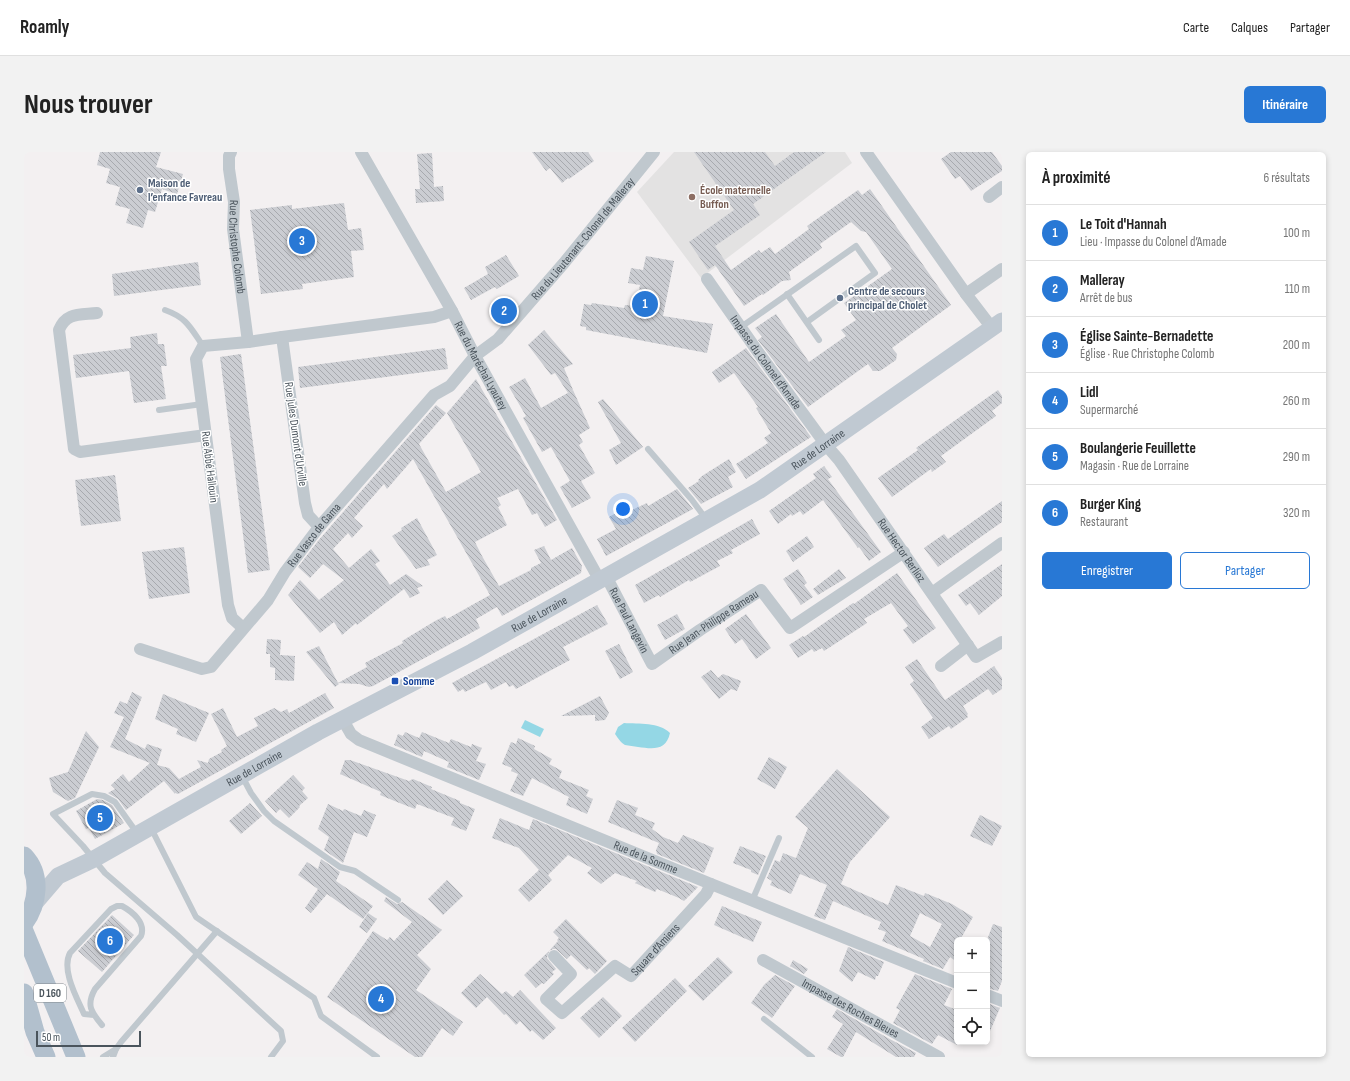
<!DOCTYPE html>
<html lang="fr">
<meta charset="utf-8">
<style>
body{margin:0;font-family:"Sofia Sans Condensed",sans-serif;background:#f2f2f2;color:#222}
.controls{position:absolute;right:12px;bottom:12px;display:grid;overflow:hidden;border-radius:6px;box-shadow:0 2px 6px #0003}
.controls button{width:36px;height:36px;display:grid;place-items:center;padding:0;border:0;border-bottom:1px solid #e0e0e0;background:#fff;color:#222;font:20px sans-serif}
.scale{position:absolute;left:12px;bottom:10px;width:105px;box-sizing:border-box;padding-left:4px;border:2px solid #4a545c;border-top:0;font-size:11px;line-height:14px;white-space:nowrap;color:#4a545c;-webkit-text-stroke:3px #fff;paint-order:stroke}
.you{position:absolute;left:599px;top:357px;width:14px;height:14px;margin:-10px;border:3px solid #fff;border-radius:50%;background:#1a73e8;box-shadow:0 0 0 6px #1a73e833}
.badge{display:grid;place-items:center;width:26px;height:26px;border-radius:50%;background:#2878d5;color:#fff;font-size:13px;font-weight:700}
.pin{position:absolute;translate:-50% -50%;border:2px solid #fff;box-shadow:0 1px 4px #0006}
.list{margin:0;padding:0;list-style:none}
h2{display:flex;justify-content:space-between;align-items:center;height:52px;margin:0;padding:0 16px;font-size:17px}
h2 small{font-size:13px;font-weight:400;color:#767676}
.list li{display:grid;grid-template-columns:26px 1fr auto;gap:12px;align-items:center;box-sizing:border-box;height:56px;padding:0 16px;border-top:1px solid #e0e0e0}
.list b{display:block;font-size:15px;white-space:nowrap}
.list p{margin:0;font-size:13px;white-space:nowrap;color:#767676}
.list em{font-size:13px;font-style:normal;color:#767676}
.actions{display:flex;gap:8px;padding:12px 16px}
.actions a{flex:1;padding:9px 0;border:1px solid #2878d5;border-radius:6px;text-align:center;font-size:14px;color:#2878d5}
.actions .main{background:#2878d5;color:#fff}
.icon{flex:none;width:22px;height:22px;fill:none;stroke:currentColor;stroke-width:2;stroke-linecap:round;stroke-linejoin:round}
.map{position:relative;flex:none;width:978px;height:905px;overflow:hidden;border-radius:6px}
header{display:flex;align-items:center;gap:24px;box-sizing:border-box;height:56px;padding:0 20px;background:#fff;border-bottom:1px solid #e0e0e0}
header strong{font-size:19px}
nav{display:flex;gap:22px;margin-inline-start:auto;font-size:14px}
.intro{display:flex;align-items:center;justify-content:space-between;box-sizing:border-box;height:96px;padding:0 24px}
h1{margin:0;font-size:28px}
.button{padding:10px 18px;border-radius:6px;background:#2878d5;color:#fff;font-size:14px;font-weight:700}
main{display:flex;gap:24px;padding:0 24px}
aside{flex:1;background:#fff;border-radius:6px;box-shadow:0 2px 6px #0003}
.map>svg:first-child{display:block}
</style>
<header>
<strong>Roamly</strong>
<nav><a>Carte</a><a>Calques</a><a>Partager</a></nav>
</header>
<div class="intro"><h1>Nous trouver</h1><a class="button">Itinéraire</a></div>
<main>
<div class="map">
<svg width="978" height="905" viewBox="0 0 978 905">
<defs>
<pattern id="building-back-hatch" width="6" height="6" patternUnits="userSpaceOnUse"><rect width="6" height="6" fill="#cbcdd2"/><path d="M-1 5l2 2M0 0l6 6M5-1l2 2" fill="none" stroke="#a7a9ae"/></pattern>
</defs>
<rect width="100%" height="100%" fill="#f3f0f1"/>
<!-- education -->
<path fill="#e3e2e2" d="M650,0H821L828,11L677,126L613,40Z"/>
<!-- water -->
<g fill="#94d7e5">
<path d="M501,568L520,577L516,585L497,576Z"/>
<path d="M600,571C615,572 635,570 646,581C642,599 629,597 614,595C610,594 605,594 601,593C597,591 594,586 591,582L594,575Z"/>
</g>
<!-- building -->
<g fill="url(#building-back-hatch)" fill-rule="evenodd">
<path d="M76,0H137L132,15L159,22L153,42L138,37L131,60L124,58L119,76L102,71L106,57L91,53L96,35L82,31L86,17L73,13Z"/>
<path d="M508,0H564L570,9L545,27L544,26L538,31L526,16L522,19Z"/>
<path d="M670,0H741L751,14L770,0H802L729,52L736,63L691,94L707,118L735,98L737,101L746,95L751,102L785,77L783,74L834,38L838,43L846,37L927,153L868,196L873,202L872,208L856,219H849L844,212L784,255L734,188L738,185L731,176L752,162L785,210L822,184L817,178L832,168L820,151L868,117L842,80L837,79L827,70L796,92L798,96L765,120L767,128L758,129L739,143L738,142L720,154L691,113L684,118L665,90L710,58Z"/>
<path d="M927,0H968L978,14V19L947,39L936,24L931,27L917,7Z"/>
<path d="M408,1L410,35L419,34L420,49L392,51L391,37H396L393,2Z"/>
<path d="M320,51L324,78L337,76L340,98L327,99L330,125L278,132L279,137L237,142L226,58L268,53V57Z"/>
<path d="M482,103L495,124L473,137L471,135L447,148L440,136L464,122L461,115Z"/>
<path d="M622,104L650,109L639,164L689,172L683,201L562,178V175L556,174L560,152L567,153L568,151L600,156L601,153L612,154L616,133L604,131L607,116L619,118Z"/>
<path d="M174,110L177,133L90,144L88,122Z"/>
<path d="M520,178L549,212L540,216L549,238L544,241L531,221L527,223L504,193Z"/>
<path d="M133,181L134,192H140L143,214H137L142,247L110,251L105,219L52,226L49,203L107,196L106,185Z"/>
<path d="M421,196L424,217L276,236L274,215Z"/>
<path d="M722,196L787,285L722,327L712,312L744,291L740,286L747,281L732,256L734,255L710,221L695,231L688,220Z"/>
<path d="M217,202L246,418L224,421L196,205Z"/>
<path d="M501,226L517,256L549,238L566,276L555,283L559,290L555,293L571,321L557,329L567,346L548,356L536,335L546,329L527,295L518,300L499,266L502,264L485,235Z"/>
<path d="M452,227L533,368L521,375L513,361L508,363L494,337L473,346L477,353L474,355L483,373L451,390L458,404L475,434L507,418V416L517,411L510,398L520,394L527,408L548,396L558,414L557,421L478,464L473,455L452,467L456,476L349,534L345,535L335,532L314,531L315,532L311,535L282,500L295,494L314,531L343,515L341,511L379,491L378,489L411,469L421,464L423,467L466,443L389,307L363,337L360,332L330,366L339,374L328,386L324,381L309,397L325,416L347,397L356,409L351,412L366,433L382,422L399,434L393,436L396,441L386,446L380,437L333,473L332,471L318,483L310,470L296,481L264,443L276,428L295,448L320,428L299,412L286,426L274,415L294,389L412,253L422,261L395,292L422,340L457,320L423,261Z"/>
<path d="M974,238L978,244V251L968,259L972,264L917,304L922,310L908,320L907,317L868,345L854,326L894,298L892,296Z"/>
<path d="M579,247L619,295L592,313L585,298L597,291L574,250Z"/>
<path d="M705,307L712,320L704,325L709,335L677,352L664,336L675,329L674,328L678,324Z"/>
<path d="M800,314L808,325L804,327L857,400L845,409L835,395L834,396L799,348L779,363L776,359L768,364L767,362L754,372L745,359L792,326L789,322Z"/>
<path d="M91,323L97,369L57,374L51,328Z"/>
<path d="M653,337L669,357L582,404L573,387L592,377L585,365L606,353L608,358L623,351L624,354Z"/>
<path d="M978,349V370L914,415L900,396L920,382L924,387Z"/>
<path d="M393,366L413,403L403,408L406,413L392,417L368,384L378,378L377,376Z"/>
<path d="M728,367L736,382L707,398L709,401L693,409L696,414L666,430L665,428L636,445L635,443L620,451L611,433Z"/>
<path d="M783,384L790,395L769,410L762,399Z"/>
<path d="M160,395L166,441L125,447L118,400Z"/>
<path d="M978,412V444L955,463L946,451L942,454L934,443Z"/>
<path d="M774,417L783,431L780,433L789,445L777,453L759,427Z"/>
<path d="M815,417L822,426L794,443L789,437Z"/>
<path d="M873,421L912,476L889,492L879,478L884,474L867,451L840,467L843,471L800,499L798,496L790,500L788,497L774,506L765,493L779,484L780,485L829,451L830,452Z"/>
<path d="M573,453L584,472L539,495L546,508L492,537L489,533L485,535L482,530L467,538L462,530L441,540L439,537L434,540L428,531Z"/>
<path d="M653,462L661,477L641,488L633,473Z"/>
<path d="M722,462L747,496L732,507L718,487L711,492L701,477Z"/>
<path d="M243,487L257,488L256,503L271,504L270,529L251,528V516L246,515V502H242Z"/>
<path d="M595,492L609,520L596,527L581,499Z"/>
<path d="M893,507L921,548L970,514L978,526V537L969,543L964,537L939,554L944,562L943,563L944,565L927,577L925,574L905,587L897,575L909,566L886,532L890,529L881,515Z"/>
<path d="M687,518L694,526L699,522L717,529L713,539L707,537L695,547L677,525Z"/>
<path d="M108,540L118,545L101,587L121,597L123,592L138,597L133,613L145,616L155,627L177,615L173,608L184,611L185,607L198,600L197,598L203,594L187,562L199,556L213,585L234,574L230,566L250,556L257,560L263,557L265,561L301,541L310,556L154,642L151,641V642L140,629L102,658L94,647L84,641L91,637L87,633L99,622L105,630L126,611L86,595L100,565L90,561L96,549L103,552Z"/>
<path d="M139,542L185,561L172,590L152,582L154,577L131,567Z"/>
<path d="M576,544L585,561L581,568L571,569V563L537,564Z"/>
<path d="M62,579L75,595L51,646L44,649L29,640L25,626L44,620Z"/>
<path d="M381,580L395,586L398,580L425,591L427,587L447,595L448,592L458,596L452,609L462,612L455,628L423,615L425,610L400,599L398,605L370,593L374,582L379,584Z"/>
<path d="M494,586L511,594L510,597L528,607L525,612L538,619L535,626L565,638L562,644L569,647L563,662L542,653L545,645L508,626L499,644L486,639L494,622L487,619L488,616L478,612L487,590L492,592Z"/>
<path d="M745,605L763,615L751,637L733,627Z"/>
<path d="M321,608H326L385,629L389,627L408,635L407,637L436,649V651L451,657L442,679L427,673L430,666L393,652L391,657L373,650L356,643L357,640L316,622Z"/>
<path d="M813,617L866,665L826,710L817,732L864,753L872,733L900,744L901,741L928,752L949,765L936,788H933V810L926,805L919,817L899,809L900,807L858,789L862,780L854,777L857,770L809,749L801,768L790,764L803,733L776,722L767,742L746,733L748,729L743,726L751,708L756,710L759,701L772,706L784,676L771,665ZM896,761L918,772L906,795L886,784Z"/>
<path d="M269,623L281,636L278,639L284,646L275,654L276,655L265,666L256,657L252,661L241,649Z"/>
<path d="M73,647L79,648L88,653L100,671L71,687L65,676L62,677L52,659Z"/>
<path d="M593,648L614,656L611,663L631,671L628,677L639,685L654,691L659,683L690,696L680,721L633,702L632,698L635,691L584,670Z"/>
<path d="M226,651L238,664L217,682L205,669Z"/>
<path d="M304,652L319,659L320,657L337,664L340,658L352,663L343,685L330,680L319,711L300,698L305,685L294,677Z"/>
<path d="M956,663L978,674L968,694L946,684Z"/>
<path d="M476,666L505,678L509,667L674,735L660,749L655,746L633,737L631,740L611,731L613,729L591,721L577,732L563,721L568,716L544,703L524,723L528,728L505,750L494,738L515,718L495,696L468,686Z"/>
<path d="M716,694L742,704L734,723L727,720V718L709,711Z"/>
<path d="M297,707L316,720L312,729L349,754L339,767L303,742L287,761L281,756L294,737L274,723L283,710L294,717Z"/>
<path d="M423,728L439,744L419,763L404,747Z"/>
<path d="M362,745L373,752L378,750L418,778L393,803L407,817L392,838L439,870L429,884L418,876L398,905H391L303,845L349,779L363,788L366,785L370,789L388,770L360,749Z"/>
<path d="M698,754L738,770L729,790L690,773Z"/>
<path d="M344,761L353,767L343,781L335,775Z"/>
<path d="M88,763L110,783L78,820L54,799Z"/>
<path d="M542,767L583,809L571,822L565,816L563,818L547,803L543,807L532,797H529L525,799L534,789L533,788L535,786L529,780Z"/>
<path d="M969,772L978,775V829L974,839L963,836V788Z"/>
<path d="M824,795L860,810L854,824H852L851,828L834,820L828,830L815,819Z"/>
<path d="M525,799L523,806L532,817L528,820L530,822L520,832L518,831L512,836L500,823Z"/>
<path d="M694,805L709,820L679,849L664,834Z"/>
<path d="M769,808L784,817L780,822L766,814Z"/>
<path d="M456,822L478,842L482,839L489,845L496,838L532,876L519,888L508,878L506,880L496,869L492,873L482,862L480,863L463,845L452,856L437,841Z"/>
<path d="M891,822L928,837L920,853L933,858V893L914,883L908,892L869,871L876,858L872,856Z"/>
<path d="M751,823L771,834L748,866L727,851L740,833Z"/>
<path d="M651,826L663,839L611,890L598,876Z"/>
<path d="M579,845L598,864L575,886L556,866Z"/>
<path d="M963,851L976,856L963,886Z"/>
<path d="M813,857L862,885L892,901L890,905H872L832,880L819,905H817L803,897L819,872L808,865Z"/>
</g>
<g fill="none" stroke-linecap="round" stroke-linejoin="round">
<!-- lane -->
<g stroke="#c0c8ce" stroke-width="6">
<path d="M763,142L795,188"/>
<path d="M141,158C163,166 166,175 179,194"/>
<path d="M717,175L832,94L851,121L783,170"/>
<path d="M135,258L178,252"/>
<path d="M624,297L668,348L682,367"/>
<path d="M218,624L227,641L240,659L250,669L316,715L331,719L374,748"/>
<path d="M127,676L172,765L290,846L297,864L353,905"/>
<path d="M113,681L91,650L80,644L68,642L29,662L59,694L81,721L153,783L257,879L259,889L247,905"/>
<path d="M728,749L755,686"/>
<path d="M70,863L60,862C53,846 37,818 46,801L87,757L93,754H98C109,760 122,771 117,784L71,837C62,853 67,860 78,873"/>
<path d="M740,867L788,905"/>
<path d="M92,897L97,890L193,779"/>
<path d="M79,905L92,897L89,905"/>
</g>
<!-- street -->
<g stroke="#c0c8ce" stroke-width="12">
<path id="s1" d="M207,0L205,4V17L210,50L209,77L224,190"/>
<path id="s2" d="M337,0L428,159L451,204L575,427"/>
<path d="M842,0L942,142L978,117"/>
<path d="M965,45L978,35"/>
<path id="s3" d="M683,127L734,200L802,293L815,308L952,505L978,490"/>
<path d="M942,142L968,176"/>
<path d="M73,161C56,163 42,160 35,178L50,297L56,300L182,283"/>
<path d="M295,375L284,363L281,351L258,185L410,165L428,159"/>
<path id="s4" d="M582,424L628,512L676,478L737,438L766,476L880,400"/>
<path d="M908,441L978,391"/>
<path d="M219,476L208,466L204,453L172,207L179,194L224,190L258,185"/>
<path id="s5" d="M116,497L178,517L187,515L244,448L261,420L295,375L410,243L426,234L451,204L474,187L540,111L630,0"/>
<path d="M917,514L944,493"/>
<path id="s6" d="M319,568L327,582L335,588L687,732L933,831"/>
<path id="s7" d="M530,804L547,822L522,847L538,861L591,814L607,824L682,742L687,732"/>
<path id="s8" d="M739,808L915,905"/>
<path d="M963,843L978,849"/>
</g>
<!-- secondary -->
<path stroke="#c0c9d2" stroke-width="17" id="s9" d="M10,752L34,724L70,707L294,580L448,500L736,338L978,169"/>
<!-- primary -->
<g stroke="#b2c0cd" stroke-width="19">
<path d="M0,704C18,723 14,752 0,771"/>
<path d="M0,779L52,905"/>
<path d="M0,841L11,880L22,905"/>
</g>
</g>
<!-- markers -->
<g fill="#5c6f8a" stroke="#fff" stroke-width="1.5">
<circle cx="116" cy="38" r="4"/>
<circle cx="816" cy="146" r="4"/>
</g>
<circle fill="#8d6e63" stroke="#fff" stroke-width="1.5" cx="668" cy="45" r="4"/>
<rect fill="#1a4fb4" stroke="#fff" stroke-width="1.5" x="367" y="525" width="8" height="8" rx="2"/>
<g text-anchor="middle" stroke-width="3" stroke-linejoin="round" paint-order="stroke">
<!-- shield labels -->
<rect fill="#fff" stroke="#80878d" stroke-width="1" x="10" y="832" width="32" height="18" rx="3"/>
<g font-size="11" font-weight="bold" fill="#4a545c">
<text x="26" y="845">D 160</text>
</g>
<!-- service labels -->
<g font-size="12" font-weight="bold" fill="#4e5e75" stroke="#fff" text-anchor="start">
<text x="124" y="35">Maison de<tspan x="124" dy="14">l’enfance Favreau</tspan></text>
<text x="824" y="143">Centre de secours<tspan x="824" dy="14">principal de Cholet</tspan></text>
</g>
<!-- education labels -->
<g font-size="12" font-weight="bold" fill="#785e54" stroke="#fff" text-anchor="start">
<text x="676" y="42">École maternelle<tspan x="676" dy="14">Buffon</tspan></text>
</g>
<!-- street labels -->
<g font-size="12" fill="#4a545c" stroke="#fff">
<text dy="4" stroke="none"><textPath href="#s5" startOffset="644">Rue du Lieutenant-Colonel de Malleray</textPath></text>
<text dy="4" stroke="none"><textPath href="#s1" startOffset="96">Rue Christophe Colomb</textPath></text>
<text dy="4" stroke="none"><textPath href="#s3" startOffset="102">Impasse du Colonel d’Amade</textPath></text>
<text dy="4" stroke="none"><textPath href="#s2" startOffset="245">Rue du Maréchal Lyautey</textPath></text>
<text transform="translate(272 282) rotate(82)" y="4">Rue Jules Dumont d'Urville</text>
<text dy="4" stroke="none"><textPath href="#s9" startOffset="909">Rue de Lorraine</textPath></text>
<text transform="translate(186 315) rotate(83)" y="4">Rue Abbé Hallouin</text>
<text dy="4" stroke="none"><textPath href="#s5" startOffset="242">Rue Vasco de Gama</textPath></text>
<text dy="4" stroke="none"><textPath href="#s3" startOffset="334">Rue Hector Berlioz</textPath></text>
<text dy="4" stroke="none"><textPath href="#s9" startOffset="585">Rue de Lorraine</textPath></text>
<text dy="4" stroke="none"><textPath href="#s4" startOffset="50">Rue Paul Langevin</textPath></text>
<text dy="4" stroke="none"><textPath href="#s4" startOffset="174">Rue Jean-Philippe Rameau</textPath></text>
<text dy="4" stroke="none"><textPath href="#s9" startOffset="261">Rue de Lorraine</textPath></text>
<text dy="4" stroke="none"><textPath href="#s6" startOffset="336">Rue de la Somme</textPath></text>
<text dy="4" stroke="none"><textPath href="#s7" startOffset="207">Square d’Amiens</textPath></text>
<text dy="4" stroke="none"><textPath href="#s8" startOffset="100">Impasse des Roches Bleues</textPath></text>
</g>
<!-- transit labels -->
<g font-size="12" font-weight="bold" fill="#164399" stroke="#fff" text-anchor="start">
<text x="379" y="533">Somme</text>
</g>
</g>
</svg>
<div class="controls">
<button>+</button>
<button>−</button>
<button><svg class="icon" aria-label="locate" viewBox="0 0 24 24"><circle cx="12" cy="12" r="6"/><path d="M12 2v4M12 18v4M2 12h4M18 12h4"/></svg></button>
</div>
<div class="scale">50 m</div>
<div class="you"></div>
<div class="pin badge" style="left:621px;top:152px">1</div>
<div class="pin badge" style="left:480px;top:159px">2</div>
<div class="pin badge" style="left:278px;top:89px">3</div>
<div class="pin badge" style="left:357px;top:847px">4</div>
<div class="pin badge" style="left:76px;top:666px">5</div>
<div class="pin badge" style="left:86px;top:789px">6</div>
</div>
<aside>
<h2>À proximité<small>6 résultats</small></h2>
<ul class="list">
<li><span class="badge">1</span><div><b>Le Toit d'Hannah</b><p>Lieu · Impasse du Colonel d’Amade</p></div><em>100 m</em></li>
<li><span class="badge">2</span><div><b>Malleray</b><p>Arrêt de bus</p></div><em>110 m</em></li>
<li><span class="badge">3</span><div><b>Église Sainte-Bernadette</b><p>Église · Rue Christophe Colomb</p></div><em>200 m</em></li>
<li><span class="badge">4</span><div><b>Lidl</b><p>Supermarché</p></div><em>260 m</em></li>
<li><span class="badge">5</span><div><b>Boulangerie Feuillette</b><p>Magasin · Rue de Lorraine</p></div><em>290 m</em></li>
<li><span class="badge">6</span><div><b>Burger King</b><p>Restaurant</p></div><em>320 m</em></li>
</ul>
<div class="actions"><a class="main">Enregistrer</a><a>Partager</a></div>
</aside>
</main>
